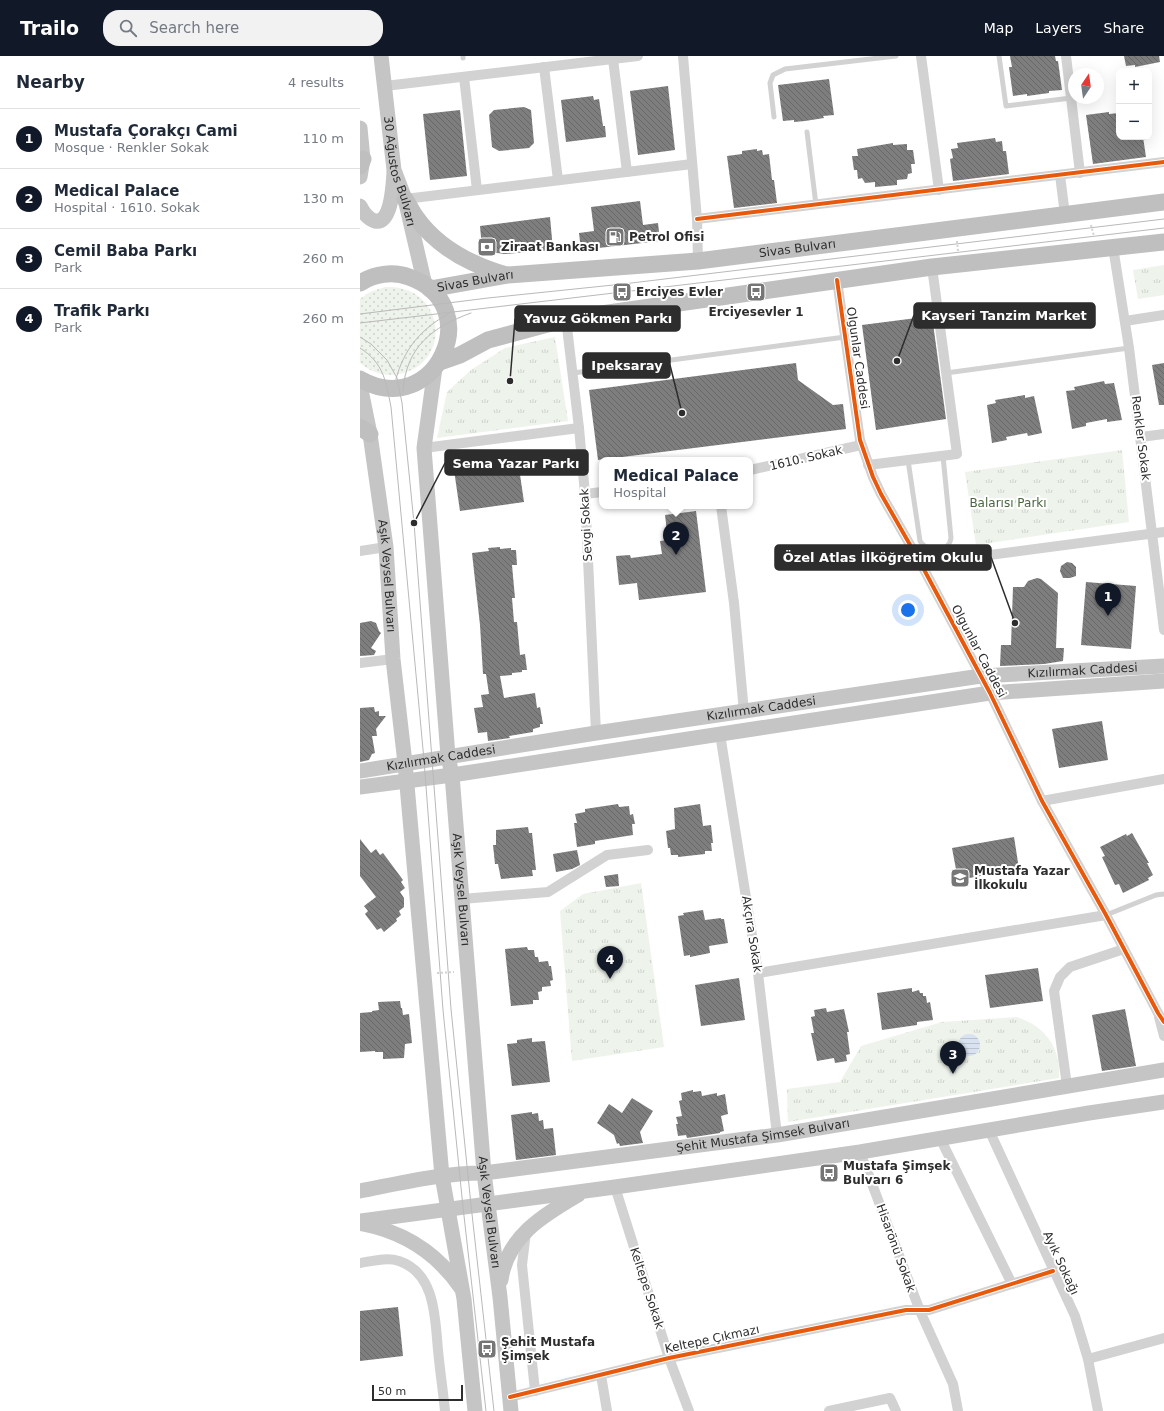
<!DOCTYPE html>
<meta charset="utf-8">
<style>
body{margin:0;font-family:"DejaVu Sans",sans-serif;background:#f2f2f3;color:#1f2937}
.controls{position:absolute;right:12px;top:12px;display:grid;overflow:hidden;border-radius:8px;box-shadow:0 4px 16px #0002}
.controls button{width:36px;height:36px;display:grid;place-items:center;padding:0;border:0;border-bottom:1px solid #e0e1e3;background:#fff;color:#1f2937;font:20px sans-serif}
.compass{position:absolute;left:708px;top:12px;width:36px;height:36px;border-radius:50%;background:#fff;box-shadow:0 4px 16px #0002;rotate:13deg}
.scale{position:absolute;left:12px;bottom:10px;width:91px;box-sizing:border-box;padding-left:4px;border:2px solid #2d2d2d;border-top:0;font-size:11px;line-height:14px;white-space:nowrap;color:#2d2d2d;-webkit-text-stroke:3px #fff;paint-order:stroke}
.you{position:absolute;left:548px;top:554px;width:14px;height:14px;margin:-10px;border:3px solid #fff;border-radius:50%;background:#1a73e8;box-shadow:0 0 0 6px #1a73e833}
.badge{display:grid;place-items:center;width:26px;height:26px;border-radius:50%;background:#111827;color:#fff;font-size:13px;font-weight:700}
.pin{position:absolute;translate:-50% -33px;filter:drop-shadow(0 1px 2px #0008)}
.pin::after{content:'';position:absolute;top:21px;width:14px;height:12px;background:inherit;clip-path:polygon(0 0,100% 0,50% 100%)}
.popup{position:absolute;left:239px;top:401px;width:154px;height:52px;box-sizing:border-box;display:grid;place-content:center;border-radius:8px;background:#fff;filter:drop-shadow(0 1px 3px #0005);font-size:13px;white-space:nowrap;color:#747a83}
.popup b{font-size:15px;color:#1f2937}
.popup::after{content:'';position:absolute;left:50%;top:100%;margin-left:-8px;border:8px solid transparent;border-top-color:#fff}
.list{margin:0;padding:0;list-style:none}
h2{display:flex;justify-content:space-between;align-items:center;height:52px;margin:0;padding:0 16px;font-size:17px}
h2 small{font-size:13px;font-weight:400;color:#747a83}
.list li{display:grid;grid-template-columns:26px 1fr auto;gap:12px;align-items:center;box-sizing:border-box;height:60px;padding:0 16px;border-top:1px solid #e0e1e3}
.list b{display:block;font-size:15px;white-space:nowrap}
.list p{margin:0;font-size:13px;white-space:nowrap;color:#747a83}
.list em{font-size:13px;font-style:normal;color:#747a83}
.icon{flex:none;width:22px;height:22px;fill:none;stroke:currentColor;stroke-width:2;stroke-linecap:round;stroke-linejoin:round}
.map{position:relative;flex:none;width:804px;height:1355px;overflow:hidden}
header{display:flex;align-items:center;gap:24px;box-sizing:border-box;height:56px;padding:0 20px;background:#111827;color:#fff}
header strong{font-size:19px}
nav{display:flex;gap:22px;margin-inline-start:auto;font-size:14px}
.search{width:280px;height:36px;background:#f2f2f3;display:flex;align-items:center;gap:10px;box-sizing:border-box;padding:0 14px;border-radius:16px;color:#747a83;font-size:15px}
main{display:flex}
aside{flex:1;background:#fff}
.map>svg:first-child{display:block}
</style>
<header>
<strong>Trailo</strong>
<div class="search"><svg class="icon" aria-label="search" viewBox="0 0 24 24"><circle cx="10" cy="10" r="6"/><path d="M15 15l6 6"/></svg>Search here</div>
<nav><a>Map</a><a>Layers</a><a>Share</a></nav>
</header>
<main>
<aside>
<h2>Nearby<small>4 results</small></h2>
<ul class="list">
<li><span class="badge">1</span><div><b>Mustafa Çorakçı Cami</b><p>Mosque · Renkler Sokak</p></div><em>110 m</em></li>
<li><span class="badge">2</span><div><b>Medical Palace</b><p>Hospital · 1610. Sokak</p></div><em>130 m</em></li>
<li><span class="badge">3</span><div><b>Cemil Baba Parkı</b><p>Park</p></div><em>260 m</em></li>
<li><span class="badge">4</span><div><b>Trafik Parkı</b><p>Park</p></div><em>260 m</em></li>
</ul>
</aside>
<div class="map">
<svg width="804" height="1355" viewBox="0 0 804 1355">
<defs>
<pattern id="grass-dots" width="8" height="8" patternUnits="userSpaceOnUse"><rect width="8" height="8" fill="#eef3eb"/><path d="M2 2h.1M6 6h.1" fill="none" stroke="#ccd1ca" stroke-width="1.8" stroke-linecap="round"/></pattern>
<pattern id="park-tufts" width="24" height="20" patternUnits="userSpaceOnUse"><rect width="24" height="20" fill="#eef3eb"/><path d="M3 7l-1-3M5 7V3M7 7l1-3M15 17l-1-3M17 17v-4M19 17l1-3" fill="none" stroke="#ccd1ca"/></pattern>
<pattern id="water-rules" width="6" height="5" patternUnits="userSpaceOnUse"><rect width="6" height="5" fill="#d8e2f0"/><path d="M0 2.5h6" fill="none" stroke="#bac2ce"/></pattern>
<pattern id="building-back-hatch" width="6" height="6" patternUnits="userSpaceOnUse"><rect width="6" height="6" fill="#7e7e7e"/><path d="M-1 5l2 2M0 0l6 6M5-1l2 2" fill="none" stroke="#686868"/></pattern>
</defs>
<rect width="100%" height="100%" fill="#fff"/>
<!-- grass -->
<path fill="url(#grass-dots)" d="M25,231C85,228 94,307 39,318C24,321 11,316 0,307V243L10,236Z"/>
<!-- park -->
<g fill="url(#park-tufts)">
<path d="M804,209V239L778,243L773,214Z"/>
<path d="M195,281L208,365L77,382L87,336L111,314L145,292Z"/>
<path d="M762,394L769,466L616,489L605,416Z"/>
<path d="M281,827L304,991L212,1005L200,855L223,838Z"/>
<path d="M657,961C686,971 701,992 699,1022L428,1066L427,1033L480,1026L501,990L582,966Z"/>
</g>
<!-- water -->
<circle fill="url(#water-rules)" cx="609" cy="989" r="11"/>
<!-- building -->
<g fill="url(#building-back-hatch)">
<path d="M650,0H695L696,5H698L702,34L689,35V37L667,40V38L653,40L649,11H652Z"/>
<path d="M764,0H799L800,6L775,11V9L766,10Z"/>
<path d="M469,23L474,59L463,60L464,62L445,65L434,66V64L423,65L418,29Z"/>
<path d="M308,30L315,94L278,99L270,35Z"/>
<path d="M233,40L234,44L239,43L243,70H245L246,81L206,86L201,44Z"/>
<path d="M164,51L171,54L174,87L169,92L139,95L132,91L129,59L134,54Z"/>
<path d="M100,54L107,120L70,124L63,58Z"/>
<path d="M749,56V58L759,57V81H783L786,101L733,108L726,59Z"/>
<path d="M635,82L636,86L642,85L643,95H646L649,118L593,125L590,103L593,102L591,93L598,92L597,87Z"/>
<path d="M533,87V89L547,88V94H553L555,108H551L552,117L548,118L547,123L537,124V129L515,131V126L505,127L502,122L498,123L497,114H494L492,100H498L497,93Z"/>
<path d="M397,93V95L402,94L403,99L409,98L412,124H414L417,147L374,152L367,100L382,98V95Z"/>
<path d="M280,145L283,169L298,167L300,185L221,194L219,177L234,175L231,151Z"/>
<path d="M190,161L193,194L145,198L137,197L122,192L120,170Z"/>
<path d="M572,260L586,363L516,374L502,269Z"/>
<path d="M436,307L438,324L473,349L483,348L486,373L238,404L229,334Z"/>
<path d="M804,307V349H799L792,309Z"/>
<path d="M744,325L745,328L754,327L762,364L747,366V363L726,367V370L712,373L706,335L715,334L714,331Z"/>
<path d="M665,339V342L674,340L682,377L668,380L667,377L646,381L647,384L632,387L627,349L636,347L635,344Z"/>
<path d="M158,405L164,446L100,455L94,414Z"/>
<path d="M336,455L346,536L279,544L277,527L259,529L256,500L270,499L271,502L302,498L300,485L308,484L305,459Z"/>
<path d="M140,491V493L151,492V494H156L157,509H152L155,542H152L154,566H157L160,599L165,598L167,614H162V616L152,617V619L140,620L144,642L175,637L177,652L180,651L183,668H180V671L173,673V676L149,680L150,682L128,685L127,676L118,677L114,652L123,651L121,639L129,638L126,618H123L120,569L112,497L129,495L128,492Z"/>
<path d="M707,506L712,507L716,511V520L710,522H703L700,515L701,510Z"/>
<path d="M677,522L681,523L698,537L696,592H704L703,605L684,608L640,610L641,589H651L653,531H664L668,525Z"/>
<path d="M726,526L776,530L771,593L721,589Z"/>
<path d="M11,565L16,567L19,575L21,577L11,592L16,595L14,599L0,600V567Z"/>
<path d="M14,651L15,656L19,655V660H26L16,673L17,680H12L15,697L12,698L9,704L0,706V652Z"/>
<path d="M742,665L748,704L699,712L692,673Z"/>
<path d="M258,748L259,751L269,750L270,759L273,758L275,768H272L273,779L235,785V788L217,791L214,767H217L215,758L225,756V753Z"/>
<path d="M340,748L343,770L351,769L353,787H351L352,795H345V798L318,801V799H311L310,792H308L306,775L315,773L314,752Z"/>
<path d="M168,771L169,777H172L176,814H172L173,820L141,823L138,808H135L133,789H136V774Z"/>
<path d="M772,777L789,807H787L793,819L788,822L789,824L763,837L759,828L755,829L742,801L745,800L740,791L766,778L767,780Z"/>
<path d="M654,781L659,813L598,824L592,792Z"/>
<path d="M0,783L11,797L16,793L20,799L23,797L43,824L41,826L45,832L40,836L44,842V851L39,855L41,859L36,863L37,865L24,876L21,872L17,874L5,858L8,855L4,850L16,841L0,820Z"/>
<path d="M217,794L220,809L212,813L196,816L193,798Z"/>
<path d="M258,818L259,830L246,831L244,820Z"/>
<path d="M343,854L345,864L361,862V863H364L368,887L349,890L350,897L330,901V899L324,900L318,860L324,859L323,857Z"/>
<path d="M167,891L168,894H174L175,901H178L179,906L188,905L189,910H191L193,924L190,925L191,930L182,931V935L178,936L179,944H173V948L151,950L145,893Z"/>
<path d="M678,912L683,945L630,952L625,919Z"/>
<path d="M379,922L385,964L341,970L335,929Z"/>
<path d="M552,932V936L559,934L560,937H563V940H566L567,947L570,946L573,964L557,966V969L522,974L517,937Z"/>
<path d="M40,945L41,952H42L43,959L49,958L52,987L45,988L44,1002L23,1003V996H15V995L0,996V957L12,956V955L19,954L18,946Z"/>
<path d="M466,952L467,956L484,953L489,976H487L490,998L486,999L487,1005L475,1007L474,1002L457,1005L451,977H454L451,961L455,960L454,954Z"/>
<path d="M765,953L776,1010L742,1015L732,959Z"/>
<path d="M172,982V986L185,985L190,1026L152,1030L147,988L157,987V984Z"/>
<path d="M333,1034V1036L341,1035L342,1040L357,1037V1040L365,1038L368,1058L361,1060L364,1075L360,1076V1077L327,1082L326,1079L318,1080L316,1068H318L316,1061L322,1060L319,1045L322,1044L321,1037Z"/>
<path d="M272,1042L293,1055L280,1076L283,1087L260,1090L259,1087L257,1088L254,1079L237,1067L249,1048L262,1057Z"/>
<path d="M172,1056V1058L178,1057L179,1065L183,1064L184,1073L193,1072L196,1099L156,1104L151,1059Z"/>
<path d="M38,1251L43,1300L0,1305V1255Z"/>
</g>
<g fill="none" stroke-linecap="round" stroke-linejoin="round">
<!-- path -->
<g stroke="#d2d2d2" stroke-width="2" stroke-dasharray="2 2" stroke-linecap="butt">
<path d="M731,169L734,180"/>
<path d="M597,185L598,195"/>
<path d="M77,917L94,916"/>
</g>
<!-- lane -->
<g stroke="#d2d2d2" stroke-width="5">
<path d="M103,0V2"/>
<path d="M639,0L646,50L711,42"/>
<path d="M414,61L410,27L413,19L425,13L536,0"/>
<path d="M447,76L456,149"/>
<path d="M213,317L485,281"/>
<path d="M586,317L769,292"/>
<path d="M548,404L560,485C567,497 589,497 591,482L583,400"/>
<path d="M746,859L796,839L804,838"/>
</g>
<!-- street -->
<g stroke="#d2d2d2" stroke-width="10">
<path d="M323,0L337,163L338,205"/>
<path d="M561,0L579,134"/>
<path d="M706,0L720,117"/>
<path d="M253,3L267,116"/>
<path d="M184,11L198,124"/>
<path d="M104,21L117,134"/>
<path d="M25,30L278,0"/>
<path d="M700,119L705,159"/>
<path d="M45,143L332,108"/>
<path d="M337,163L804,106"/>
<path d="M753,191L769,292L804,574"/>
<path d="M477,224L500,384L513,421L521,438L561,508L630,637L682,745L746,859L798,957L804,966"/>
<path d="M206,263L219,372L225,438L236,677"/>
<path d="M765,265L804,259"/>
<path d="M781,381L804,378"/>
<path d="M64,392L219,372"/>
<path d="M508,409L597,398L572,211"/>
<path d="M390,414L501,389"/>
<path d="M225,438L242,436"/>
<path d="M361,450L374,547L384,656"/>
<path d="M0,495L26,491"/>
<path d="M561,508L804,476"/>
<path d="M0,607L33,603"/>
<path d="M360,678L398,917L417,1079"/>
<path d="M682,745L804,723"/>
<path d="M102,843L188,836L247,799L288,794"/>
<path d="M398,917L746,859"/>
<path d="M799,961L804,980"/>
<path d="M707,1030L694,935L700,921L710,911L764,893"/>
<path d="M629,1074L715,1260L728,1303L738,1355"/>
<path d="M580,1082L652,1228"/>
<path d="M500,1096L560,1255L593,1328L598,1355"/>
<path d="M255,1131L309,1302L329,1355"/>
<path d="M166,1176L162,1209L175,1335"/>
<path d="M0,1207C13,1205 27,1201 39,1205C76,1217 75,1264 78,1294C80,1315 83,1335 85,1355"/>
<path d="M728,1303L804,1282"/>
<path d="M241,1319L247,1355"/>
<path d="M150,1341L309,1302L546,1254H569L693,1215"/>
<path d="M469,1355L530,1342L536,1355"/>
</g>
<!-- primary -->
<g stroke="#c5c5c5" stroke-width="15">
<path id="s1" d="M21,0L34,114L45,143L65,229"/>
<path d="M0,72L3,103L0,121"/>
<path d="M0,150C3,156 8,163 15,165C32,168 33,128 34,117"/>
<path id="s2" d="M75,312L64,392L88,700L92,719L124,1117L140,1241L151,1355"/>
<path id="s3" d="M0,329L10,378L26,491L33,603L45,707L82,1120L104,1243L115,1355"/>
<path id="s4" d="M0,715L236,677L621,620L804,610"/>
<path d="M0,731L92,719L630,637L804,625"/>
<path id="s5" d="M0,1135C41,1127 82,1117 124,1117L417,1079L804,1014"/>
<path d="M0,1165L255,1131L500,1096L729,1057L804,1046"/>
<path d="M3,1168C44,1176 77,1197 101,1232"/>
<path d="M141,1224C147,1180 184,1159 218,1139"/>
</g>
<!-- highway -->
<g stroke="#bfbfbf" stroke-width="17">
<path d="M0,110L3,103"/>
<path d="M45,143C49,149 52,156 56,161C77,191 112,209 146,219"/>
<path d="M0,227C14,218 33,215 49,221C129,249 75,366 0,323"/>
<path id="s6" d="M70,233L148,219L338,205L804,146"/>
<path d="M80,306L100,299L128,284L206,263L572,211L804,186"/>
<path d="M0,371L10,378"/>
</g>
<!-- tram -->
<g stroke="#b9b9b9" stroke-width="1">
<path d="M0,258L128,242L263,228L804,163"/>
<path d="M0,267L804,172"/>
<path d="M0,281L11,288L27,304L37,322L42,347L54,467L91,953L111,1149L134,1355"/>
<path d="M0,292C24,307 26,326 31,351L64,704L83,954L103,1151L126,1355"/>
<path d="M36,323C44,293 61,273 88,258"/>
<path d="M43,335C46,291 72,271 111,257"/>
</g>
<!-- cycleway casing -->
<g stroke="#fff" stroke-width="6">
<g id="cycleway">
<path d="M337,163L804,106"/>
<path d="M477,224L500,384L513,421L521,438L561,508L630,637L682,745L746,859L798,957L804,966"/>
<path d="M150,1341L309,1302L546,1254H569L693,1215"/>
</g>
</g>
<!-- cycleway -->
<use href="#cycleway" stroke="#e8590c" stroke-width="4"/>
</g>
<!-- icons -->
<defs>
<g id="fuel-square" transform="scale(1)"><rect x="-9" y="-9" width="18" height="18" rx="4" fill="#767676" stroke="#fff"/><path d="M-5.5-6h7V0h2V4h1.3V-2.5L3-4.5l.8-.8L6-3V5H2.5V1h-1V6h-7ZM-4.2-4.7v3.2H.2V-4.7Z" fill="#fff"/></g>
<g id="bank-square" transform="scale(1)"><rect x="-9" y="-9" width="18" height="18" rx="4" fill="#767676" stroke="#fff"/><path d="M-6-4H6V4H-6ZM0-2.3a2.3 2.3 0 1 0 0 4.6a2.3 2.3 0 1 0 0-4.6Z" fill="#fff"/></g>
<g id="bus-square" transform="scale(1)"><rect x="-9" y="-9" width="18" height="18" rx="4" fill="#767676" stroke="#fff"/><path d="M-5-6H5V4H4V6H2V4H-2V6H-4V4H-5ZM-3.5-4V0h7V-4ZM-3.5 1.2v1.5H-2V1.2ZM2 1.2v1.5H3.5V1.2Z" fill="#fff"/></g>
<g id="school-square" transform="scale(1)"><rect x="-9" y="-9" width="18" height="18" rx="4" fill="#767676" stroke="#fff"/><path d="M0-5L7-2L0 1L-7-2ZM-4 1L0 2.5L4 1V4Q0 6-4 4Z" fill="#fff"/></g>
</defs>
<g fill-rule="evenodd">
<use href="#fuel-square" x="255" y="181"/>
<use href="#bank-square" x="127" y="191"/>
<use href="#bus-square" x="262" y="236"/>
<use href="#bus-square" x="396" y="236"/>
<use href="#school-square" x="600" y="822"/>
<use href="#bus-square" x="469" y="1117"/>
<use href="#bus-square" x="127" y="1293"/>
</g>
<g text-anchor="middle" stroke-width="4" stroke-linejoin="round" paint-order="stroke">
<!-- street labels -->
<g font-size="12" fill="#2d2d2d" stroke="#fff">
<text dy="4" stroke="none"><textPath href="#s1" startOffset="117">30 Ağustos Bulvarı</textPath></text>
<text dy="4" stroke="none"><textPath href="#s6" startOffset="370">Sivas Bulvarı</textPath></text>
<text dy="4" stroke="none"><textPath href="#s6" startOffset="46">Sivas Bulvarı</textPath></text>
<text transform="translate(498 302) rotate(82)" y="4">Olgunlar Caddesi</text>
<text transform="translate(781 382) rotate(83)" y="4">Renkler Sokak</text>
<text transform="translate(446 402) rotate(-13)" y="4">1610. Sokak</text>
<text transform="translate(226 469) rotate(-93)" y="4">Sevgi Sokak</text>
<text dy="4" stroke="none"><textPath href="#s3" startOffset="193">Aşık Veysel Bulvarı</textPath></text>
<text transform="translate(619 595) rotate(62)" y="4">Olgunlar Caddesi</text>
<text dy="4" stroke="none"><textPath href="#s4" startOffset="730">Kızılırmak Caddesi</textPath></text>
<text dy="4" stroke="none"><textPath href="#s4" startOffset="406">Kızılırmak Caddesi</textPath></text>
<text dy="4" stroke="none"><textPath href="#s4" startOffset="82">Kızılırmak Caddesi</textPath></text>
<text dy="4" stroke="none"><textPath href="#s2" startOffset="524">Aşık Veysel Bulvarı</textPath></text>
<text transform="translate(392 878) rotate(81)" y="4">Akçıra Sokak</text>
<text dy="4" stroke="none"><textPath href="#s5" startOffset="407">Şehit Mustafa Şimsek Bulvarı</textPath></text>
<text dy="4" stroke="none"><textPath href="#s2" startOffset="848">Aşık Veysel Bulvarı</textPath></text>
<text transform="translate(536 1192) rotate(70)" y="4">Hisarönü Sokak</text>
<text transform="translate(701 1207) rotate(65)" y="4">Ayık Sokağı</text>
<text transform="translate(287 1232) rotate(72)" y="4">Keltepe Sokak</text>
<text transform="translate(352 1283) rotate(-12)" y="4">Keltepe Çıkmazı</text>
</g>
<!-- poi labels -->
<g font-size="12" font-weight="bold" fill="#2d2d2d" stroke="#fff" text-anchor="start">
<text x="269" y="185">Petrol Ofisi</text>
<text x="141" y="195">Ziraat Bankası</text>
<text x="276" y="240">Erciyes Evler</text>
<text x="396" y="260" text-anchor="middle">Erciyesevler 1</text>
<text x="614" y="819">Mustafa Yazar<tspan x="614" dy="14">İlkokulu</tspan></text>
<text x="483" y="1114">Mustafa Şimşek<tspan x="483" dy="14">Bulvarı 6</tspan></text>
<text x="141" y="1290">Şehit Mustafa<tspan x="141" dy="14">Şimşek</tspan></text>
</g>
<!-- park labels -->
<g font-size="12" fill="#48673c" stroke="#fff">
<text x="648" y="451">Balarısı Parkı</text>
</g>
</g>
<!-- callouts -->
<path fill="none" stroke="#2d2d2d" stroke-width="1.5" d="M537 305L554 259M150 325L155 263M322 357L310 309M54 467L85 407M655 567L631 501"/>
<g fill="#2d2d2d" stroke="#fff" stroke-width="1.5">
<circle cx="537" cy="305" r="4"/>
<circle cx="150" cy="325" r="4"/>
<circle cx="322" cy="357" r="4"/>
<circle cx="54" cy="467" r="4"/>
<circle cx="655" cy="567" r="4"/>
</g>
<g fill="#2d2d2d" stroke="#2d2d2d" stroke-width="1.5">
<rect x="554" y="247" width="181" height="25" rx="4"/>
<rect x="155" y="250" width="165" height="25" rx="4"/>
<rect x="223" y="297" width="87" height="25" rx="4"/>
<rect x="85" y="394" width="143" height="25" rx="4"/>
<rect x="415" y="489" width="216" height="25" rx="4"/>
</g>
<g font-size="13" text-anchor="middle" font-weight="bold" fill="#fff">
<text x="644" y="264">Kayseri Tanzim Market</text>
<text x="238" y="267">Yavuz Gökmen Parkı</text>
<text x="267" y="314">Ipeksaray</text>
<text x="156" y="412">Sema Yazar Parkı</text>
<text x="523" y="506">Özel Atlas İlköğretim Okulu</text>
</g>
</svg>
<div class="controls">
<button>+</button>
<button>−</button>
</div>
<svg class="compass" viewBox="-18 -18 36 36"><path d="M0-13l5 13h-10z" fill="#e53935"/><path d="M0 13l5-13h-10z" fill="#747a83"/></svg>
<div class="scale">50 m</div>
<div class="you"></div>
<div class="pin badge" style="left:748px;top:560px">1</div>
<div class="pin badge" style="left:316px;top:499px">2</div>
<div class="popup"><b>Medical Palace</b>Hospital</div>
<div class="pin badge" style="left:593px;top:1018px">3</div>
<div class="pin badge" style="left:250px;top:923px">4</div>
</div>
</main>
